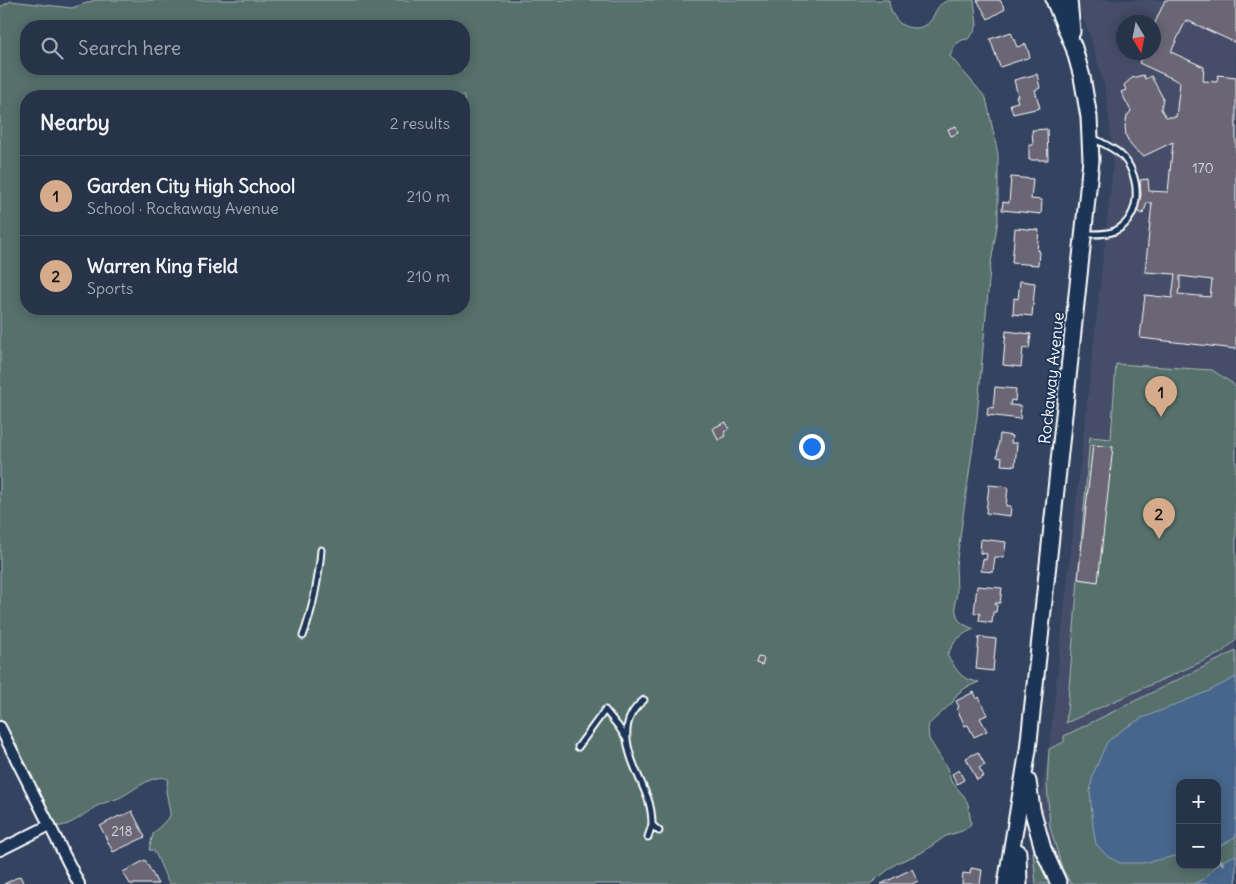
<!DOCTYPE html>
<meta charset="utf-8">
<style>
body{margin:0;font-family:Delius,sans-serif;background:#333f52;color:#f1f3f6}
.controls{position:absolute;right:15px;bottom:15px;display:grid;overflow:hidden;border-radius:10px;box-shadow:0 2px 12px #0003}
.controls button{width:45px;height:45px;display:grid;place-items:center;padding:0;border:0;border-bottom:1px solid #434e60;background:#273348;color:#f1f3f6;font:25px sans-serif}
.compass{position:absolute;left:1116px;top:15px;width:45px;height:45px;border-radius:50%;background:#273348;box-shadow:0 2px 12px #0003;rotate:170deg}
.you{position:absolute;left:811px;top:446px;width:18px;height:18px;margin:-12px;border:4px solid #fff;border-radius:50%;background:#1a73e8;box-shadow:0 0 0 8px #1a73e833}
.badge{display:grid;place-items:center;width:32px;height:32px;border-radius:50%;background:#d6ab8b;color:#111;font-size:16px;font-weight:700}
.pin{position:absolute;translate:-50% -41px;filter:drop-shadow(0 1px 2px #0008)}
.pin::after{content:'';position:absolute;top:26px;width:18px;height:15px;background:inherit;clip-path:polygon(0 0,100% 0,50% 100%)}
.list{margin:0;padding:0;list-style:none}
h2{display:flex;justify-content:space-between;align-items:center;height:65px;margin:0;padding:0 20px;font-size:21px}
h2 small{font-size:16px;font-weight:400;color:#a4aab4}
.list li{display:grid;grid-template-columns:32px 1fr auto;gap:15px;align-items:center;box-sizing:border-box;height:80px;padding:0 20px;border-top:1px solid #434e60}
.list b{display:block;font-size:19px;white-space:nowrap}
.list p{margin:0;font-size:16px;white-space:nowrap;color:#a4aab4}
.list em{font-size:16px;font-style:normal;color:#a4aab4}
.icon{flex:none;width:28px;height:28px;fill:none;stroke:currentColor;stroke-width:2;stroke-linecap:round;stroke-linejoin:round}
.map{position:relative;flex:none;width:1236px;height:884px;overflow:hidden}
.search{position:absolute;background:#273348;box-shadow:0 2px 12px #0003;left:20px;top:20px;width:450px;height:55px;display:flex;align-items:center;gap:12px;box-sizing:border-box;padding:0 18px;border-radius:20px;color:#a4aab4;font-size:19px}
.panel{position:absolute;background:#273348;box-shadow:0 2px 12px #0003;left:20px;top:90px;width:450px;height:225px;border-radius:20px}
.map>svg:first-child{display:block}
</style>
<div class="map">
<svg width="1236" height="884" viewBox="0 0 1236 884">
<rect width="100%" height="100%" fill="#344460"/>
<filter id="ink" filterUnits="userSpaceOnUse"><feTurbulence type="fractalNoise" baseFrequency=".02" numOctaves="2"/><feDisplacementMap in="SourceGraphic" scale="10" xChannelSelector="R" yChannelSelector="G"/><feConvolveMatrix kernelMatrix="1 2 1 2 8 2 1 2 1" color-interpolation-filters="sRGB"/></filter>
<g filter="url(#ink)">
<!-- built -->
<path fill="#444e67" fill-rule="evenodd" d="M1075,0H1236V657L1049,749L1047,785L1050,827L1062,868L1071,884H1025L1049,749L1112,176L1113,152L1107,102L1104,84L1089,32ZM1124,22H1154V52H1124Z"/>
<!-- green -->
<g fill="#57706c" stroke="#abb8b6" fill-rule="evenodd">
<path d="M95,0H889C889,8 894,19 901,24C905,27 910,28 916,28C938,26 930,7 947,1C954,0 966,0 974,0L977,25L974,32L968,39L962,40L955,45L950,56L986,98L998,154V220L990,269L977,417L956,566L957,592L955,603L956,612L958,619L963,624L974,629L967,632L956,640L947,655C958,670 958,679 979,682L967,687L957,694L953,702L929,724L928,728L929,739L947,768L951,781L964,796L968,804L971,823L969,827L962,831L946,836L921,853L897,863L870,884H169C166,879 156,852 153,850C152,850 150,850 149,850L153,834L170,816V812L166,791L168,779C154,772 132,792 119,798C112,801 104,802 97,806C86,812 66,831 53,825L27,765L10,741L0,722V7L11,1L72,8ZM26,26H464V69H26ZM26,96H464V309H26Z"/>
<path d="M1116,364L1212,370L1232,383L1236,388V640L1221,653L1066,723L1090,437L1111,439Z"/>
<path d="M1236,651V884H1071L1062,868L1050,827L1047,785L1049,749L1064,742V736ZM1180,783H1217V865H1180Z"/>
<path d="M1033,852H1040L1052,884H1036Z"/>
</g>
<!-- water -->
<g fill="#46668b" stroke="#90a3b9">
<path d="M1236,677V836L1224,844L1217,846V783H1180V855L1143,863H1120L1108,857L1096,844L1093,826L1090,791L1093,774L1107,742L1122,730L1140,719L1209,691Z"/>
<path d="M1236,855V884H1193L1204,879L1220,862Z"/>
</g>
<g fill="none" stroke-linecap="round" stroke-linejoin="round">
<!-- stream -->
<path stroke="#90a3b9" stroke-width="3" d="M1217,856L1223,864"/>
</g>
<!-- building -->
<g fill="#6b6676" stroke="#fff" fill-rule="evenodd">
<path d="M977,0H1000L1005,9L988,19Z"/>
<path d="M1165,0H1236V43L1186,20L1171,52L1204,67L1203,81L1217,82L1218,75L1236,77V295L1235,306H1236V349L1140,338L1145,295L1172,298L1175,274L1145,272L1152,203H1147L1143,214L1137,211L1141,195L1140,180L1148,179L1149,191L1168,192L1173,142L1144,156L1136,151L1130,144L1126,136L1125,126L1127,116L1131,111L1121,92L1126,90L1124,85L1132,78L1143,75L1145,79L1151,76L1163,98L1161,109L1166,117H1176L1180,82L1139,63L1144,52H1154V25ZM1180,276L1212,280L1210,297L1178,294L1179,289H1180Z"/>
<path d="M1011,32L1017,47L1026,44L1030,57L1000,67L990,39Z"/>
<path d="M1037,74L1040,88L1035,90L1040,108L1013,114L1010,104L1018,102L1016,96H1018L1014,80Z"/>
<path d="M956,126L958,133L951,136L948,129Z"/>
<path d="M1047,129L1048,160H1029V145H1033L1032,130Z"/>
<path d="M1011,177L1033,179L1031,199L1042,200L1041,214L1002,210L1003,202L1009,203Z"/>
<path d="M1015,228L1039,230L1037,251H1039L1038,265L1012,263Z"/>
<path d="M1020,281L1035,283L1032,316L1013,314L1014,298L1018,299Z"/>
<path d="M1006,331L1031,334L1029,349L1023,348L1021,367L1003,365Z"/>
<path d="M995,387L1016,389L1015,401L1011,400L1010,405L1021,406L1020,419L987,415L988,407L993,408Z"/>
<path d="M726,422L729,429L724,432L726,436L718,440L713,428Z"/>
<path d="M1000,434L1012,436L1011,443H1017L1015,466L1001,465L1002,458L997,457Z"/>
<path d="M1093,445L1113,447L1098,582L1078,579Z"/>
<path d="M989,485L1008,487L1006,506H1011L1010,516L986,513Z"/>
<path d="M981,539L1006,542L1004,557H995L993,572L981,571L983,559L986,560L987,554L980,553Z"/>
<path d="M977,586L1002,588L1000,603H995V605H997L996,612H993L992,623L979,621L980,613H974Z"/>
<path d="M979,637L996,639L993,671L976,669Z"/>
<path d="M758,657L764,658L762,665L756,663Z"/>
<path d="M974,692L977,699L979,697L987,715L980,718L987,731L974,737L968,725L965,726L957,709L959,707L956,701Z"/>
<path d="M978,752L985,765L979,768L984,776L977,780L966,758Z"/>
<path d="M959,770L964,780L957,784L952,774Z"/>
<path d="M132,811L145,837L113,852L100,826L119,816L120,817Z"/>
<path d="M145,860L158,884H130L123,872Z"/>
<path d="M971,868L982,870L980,884H962L963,873L970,874Z"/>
<path d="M912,869L918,881L912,884H881Z"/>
<path d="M20,876L24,884H4Z"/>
</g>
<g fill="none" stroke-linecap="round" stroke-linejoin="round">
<!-- lane casing -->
<g stroke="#fff" stroke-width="9">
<g id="lane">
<path d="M1084,234C1094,234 1105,235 1115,231C1144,217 1141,173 1120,154C1112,147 1102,143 1093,138"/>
<path d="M303,636C312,612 319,577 321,550"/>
<path d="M644,700C609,727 636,767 648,799C651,808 652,816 652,825"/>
<path d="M578,747L605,710L618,726L626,738"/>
<path d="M648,837L652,825L659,831"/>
</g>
</g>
<!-- street casing -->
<g stroke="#fff" stroke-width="14">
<g id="street">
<path d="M0,727L79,884"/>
<path d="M0,850L50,825"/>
</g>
</g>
<!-- secondary casing -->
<g stroke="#fff" stroke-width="19">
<g id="secondary">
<path d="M1069,0L1072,32"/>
<path d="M1028,781L1032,809L1043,849L1059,884"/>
<path d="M1018,852L1019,884"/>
<path d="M1006,884L1028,750L1081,257L1091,160L1089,117L1082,77L1074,48L1054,0"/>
</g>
</g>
<!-- lane -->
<use href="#lane" stroke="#1d3557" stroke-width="5"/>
<!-- street -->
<use href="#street" stroke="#1d3557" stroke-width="10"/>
<!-- secondary -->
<use href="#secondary" stroke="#1d3557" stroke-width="15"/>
</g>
</g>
<g text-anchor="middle" stroke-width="4" stroke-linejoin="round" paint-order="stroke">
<!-- number labels -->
<g font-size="14" fill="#dad9dd">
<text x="1203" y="173">170</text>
<text x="122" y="836">218</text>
</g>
<!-- street labels -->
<g font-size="16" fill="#fff" stroke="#1d3557">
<text transform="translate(1051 378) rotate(-84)" y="6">Rockaway Avenue</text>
</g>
</g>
</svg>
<div class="controls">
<button>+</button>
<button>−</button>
</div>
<svg class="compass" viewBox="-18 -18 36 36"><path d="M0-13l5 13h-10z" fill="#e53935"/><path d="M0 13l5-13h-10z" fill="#a4aab4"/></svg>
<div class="you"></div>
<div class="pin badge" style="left:1161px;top:417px">1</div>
<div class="pin badge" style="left:1159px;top:539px">2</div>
<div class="search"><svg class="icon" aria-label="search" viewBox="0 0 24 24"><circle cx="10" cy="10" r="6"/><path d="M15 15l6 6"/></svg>Search here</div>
<section class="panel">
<h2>Nearby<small>2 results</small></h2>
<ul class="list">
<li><span class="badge">1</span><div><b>Garden City High School</b><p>School · Rockaway Avenue</p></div><em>210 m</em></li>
<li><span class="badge">2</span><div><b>Warren King Field</b><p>Sports</p></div><em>210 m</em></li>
</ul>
</section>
</div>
